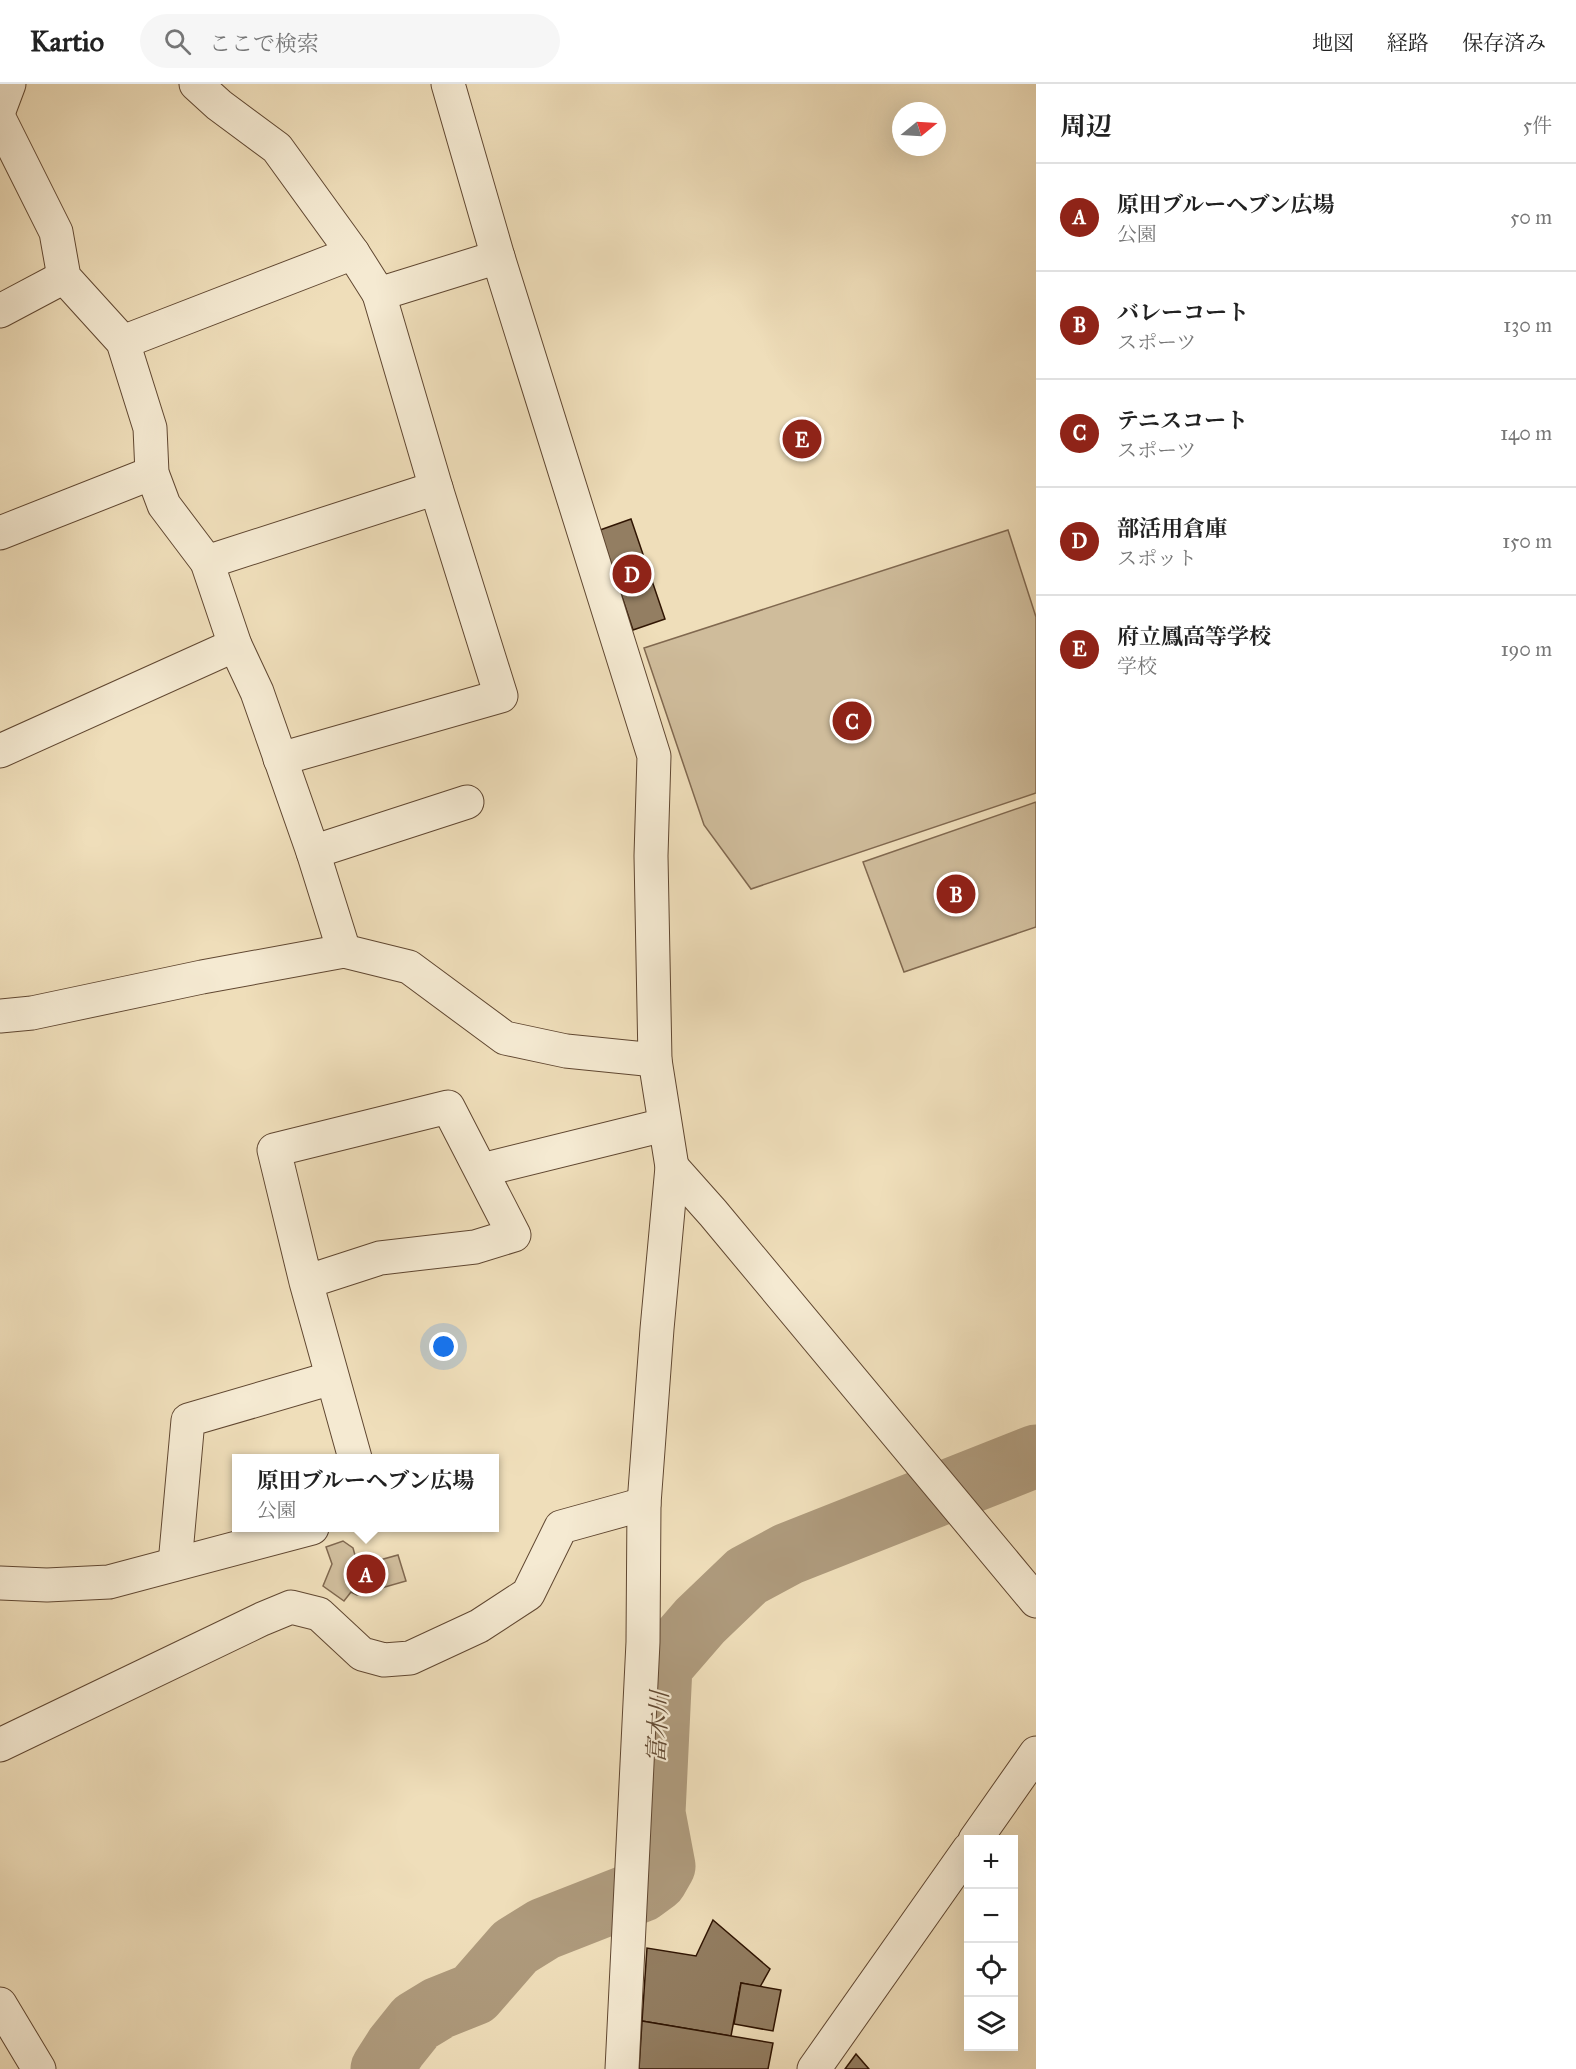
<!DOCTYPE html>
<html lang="ja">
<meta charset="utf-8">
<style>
body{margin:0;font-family:"IM FELL Great Primer","Noto Serif JP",serif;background:#f6f6f6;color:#222}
.controls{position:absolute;right:18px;bottom:18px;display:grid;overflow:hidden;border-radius:0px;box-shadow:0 6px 24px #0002}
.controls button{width:54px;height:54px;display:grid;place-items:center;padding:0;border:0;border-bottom:2px solid #e0e0e0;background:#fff;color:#222;font:30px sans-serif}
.compass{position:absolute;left:892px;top:18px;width:54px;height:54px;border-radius:50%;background:#fff;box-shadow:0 6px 24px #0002;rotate:72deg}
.you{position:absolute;left:444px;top:1263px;width:21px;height:21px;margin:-15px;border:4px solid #fff;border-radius:50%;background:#1a73e8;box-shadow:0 0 0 9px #1a73e833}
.badge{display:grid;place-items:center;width:39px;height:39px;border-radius:50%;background:#8f2418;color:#fff;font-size:20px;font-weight:700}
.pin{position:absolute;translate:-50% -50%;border:3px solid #fff;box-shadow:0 2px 6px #0006}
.popup{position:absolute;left:232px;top:1370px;width:267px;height:78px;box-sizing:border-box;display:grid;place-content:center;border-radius:0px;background:#fff;filter:drop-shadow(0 2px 4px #0005);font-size:20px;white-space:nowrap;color:#767676}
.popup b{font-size:22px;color:#222}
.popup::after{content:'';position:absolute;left:50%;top:100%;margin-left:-12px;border:12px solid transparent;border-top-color:#fff}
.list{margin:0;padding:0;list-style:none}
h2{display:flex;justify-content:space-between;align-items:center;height:78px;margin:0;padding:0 24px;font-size:26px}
h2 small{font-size:20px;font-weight:400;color:#767676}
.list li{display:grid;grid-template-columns:39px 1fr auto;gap:18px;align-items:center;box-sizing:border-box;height:108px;padding:0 24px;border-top:2px solid #e0e0e0}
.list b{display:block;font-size:22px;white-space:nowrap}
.list p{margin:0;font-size:20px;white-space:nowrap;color:#767676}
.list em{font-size:20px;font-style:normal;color:#767676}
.icon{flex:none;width:33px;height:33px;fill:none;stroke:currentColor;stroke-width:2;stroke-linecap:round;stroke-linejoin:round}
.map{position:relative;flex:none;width:1036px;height:1985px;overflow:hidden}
header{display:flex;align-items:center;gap:36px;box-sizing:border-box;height:84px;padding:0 30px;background:#fff;border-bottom:2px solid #e0e0e0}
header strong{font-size:28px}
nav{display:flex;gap:33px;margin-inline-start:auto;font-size:21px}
.search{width:420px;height:54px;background:#f6f6f6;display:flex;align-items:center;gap:15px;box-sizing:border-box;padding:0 21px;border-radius:33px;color:#767676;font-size:22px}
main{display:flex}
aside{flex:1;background:#fff}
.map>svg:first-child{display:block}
</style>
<header>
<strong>Kartio</strong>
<div class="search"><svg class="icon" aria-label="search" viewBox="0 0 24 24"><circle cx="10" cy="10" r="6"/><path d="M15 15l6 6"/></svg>ここで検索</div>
<nav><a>地図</a><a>経路</a><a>保存済み</a></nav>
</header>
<main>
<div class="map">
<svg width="1036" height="1985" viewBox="0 0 1036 1985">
<rect width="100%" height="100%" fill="#efdeba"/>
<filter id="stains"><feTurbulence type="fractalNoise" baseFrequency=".00333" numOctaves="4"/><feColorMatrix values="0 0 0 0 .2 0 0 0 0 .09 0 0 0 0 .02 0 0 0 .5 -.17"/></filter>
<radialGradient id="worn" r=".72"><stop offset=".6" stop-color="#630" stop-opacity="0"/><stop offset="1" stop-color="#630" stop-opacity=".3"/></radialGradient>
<!-- green -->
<g fill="#cfbc9b" stroke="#80684f" stroke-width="1.5">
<path d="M1008,446L1036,533V709L751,805L704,741L644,564Z"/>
<path d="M1036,718V843L904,888L863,778Z"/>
<path d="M343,1457L353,1464L358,1482L398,1471L406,1497L357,1511L351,1508L344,1517L323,1502L332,1480L326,1463Z"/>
</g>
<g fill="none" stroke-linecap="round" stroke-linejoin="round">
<!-- river -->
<path stroke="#ae9a7c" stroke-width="63" d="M382,1985L396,1963L416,1938L439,1924L474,1910L515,1863L544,1845L641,1807L656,1796L664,1782L654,1729L661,1582L700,1537L747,1492L788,1470L1036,1372"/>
</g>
<!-- building -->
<g fill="#937e62" stroke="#301503" stroke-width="1.5">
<path d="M631,435L665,535L633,546L600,446Z"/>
<path d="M713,1836L770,1885L760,1903L741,1899L731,1952L642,1937L647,1864L696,1872Z"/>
<path d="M741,1899L781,1906L773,1947L734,1940Z"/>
<path d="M642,1937L773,1959L768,1985H639Z"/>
<path d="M856,1970L869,1985H845Z"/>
</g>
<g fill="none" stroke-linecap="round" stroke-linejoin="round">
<!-- minor casing -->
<g stroke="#604731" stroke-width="35">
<g id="minor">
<path d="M196,0L219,21L277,64L353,169L379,210L498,173"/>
<path d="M448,0L498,173L654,672L651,772L655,976L672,1083L657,1245L644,1420L643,1558L622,1985"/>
<path d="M0,24L9,0"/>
<path d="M0,36L56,148L64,193L123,258L150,344L152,389L164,421L207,478L235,561L257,608L313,768L344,867"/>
<path d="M0,227L64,193"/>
<path d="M123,258L353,169"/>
<path d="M0,449L152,389"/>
<path d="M207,478L436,404"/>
<path d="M0,667L235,561"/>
<path d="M280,675L501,612L436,404L379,210"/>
<path d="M313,768L467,718"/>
<path d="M0,932L32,929L202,893L344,867L409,883L505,954L566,967L655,976"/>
<path d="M672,1083L713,1129L1036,1517"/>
<path d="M482,1086L664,1041"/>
<path d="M306,1198L274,1066L448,1023L514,1151L475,1163L380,1174L306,1198L355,1374"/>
<path d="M175,1480L188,1336L332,1294"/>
<path d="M0,1499L47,1501L109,1498L312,1444"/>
<path d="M0,1661L262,1535L291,1523L319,1530L362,1570L384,1576L410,1574L479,1542L528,1510L561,1443L644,1420"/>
<path d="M975,1756L1036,1669"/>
<path d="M0,1920L39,1985"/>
<path d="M814,1985L969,1765"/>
</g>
</g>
<!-- minor -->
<use href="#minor" stroke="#f5ead2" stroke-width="33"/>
</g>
<g text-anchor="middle" stroke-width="4.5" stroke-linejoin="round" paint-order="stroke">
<!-- water labels -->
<g font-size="24" font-style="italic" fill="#624a33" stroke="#f5ead2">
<text transform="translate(658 1643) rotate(-87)" y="8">富木川</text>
</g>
</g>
<rect width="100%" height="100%" filter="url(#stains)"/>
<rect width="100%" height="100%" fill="url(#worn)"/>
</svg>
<div class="controls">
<button>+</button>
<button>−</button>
<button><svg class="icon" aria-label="locate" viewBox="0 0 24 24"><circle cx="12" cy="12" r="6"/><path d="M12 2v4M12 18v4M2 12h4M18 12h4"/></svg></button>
<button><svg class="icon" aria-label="layers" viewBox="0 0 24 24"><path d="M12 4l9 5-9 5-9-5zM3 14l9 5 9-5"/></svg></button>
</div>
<svg class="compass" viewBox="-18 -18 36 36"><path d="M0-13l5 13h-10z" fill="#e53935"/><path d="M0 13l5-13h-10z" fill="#767676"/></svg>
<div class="you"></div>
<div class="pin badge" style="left:366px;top:1490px">A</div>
<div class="popup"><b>原田ブルーヘブン広場</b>公園</div>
<div class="pin badge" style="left:956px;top:810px">B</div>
<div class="pin badge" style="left:852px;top:637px">C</div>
<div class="pin badge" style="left:632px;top:490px">D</div>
<div class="pin badge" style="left:802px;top:355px">E</div>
</div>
<aside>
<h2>周辺<small>5件</small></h2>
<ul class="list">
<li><span class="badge">A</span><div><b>原田ブルーヘブン広場</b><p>公園</p></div><em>50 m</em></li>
<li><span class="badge">B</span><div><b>バレーコート</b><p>スポーツ</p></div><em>130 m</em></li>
<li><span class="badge">C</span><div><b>テニスコート</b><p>スポーツ</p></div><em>140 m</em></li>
<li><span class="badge">D</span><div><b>部活用倉庫</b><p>スポット</p></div><em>150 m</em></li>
<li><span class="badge">E</span><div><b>府立鳳高等学校</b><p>学校</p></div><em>190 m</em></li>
</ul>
</aside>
</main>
